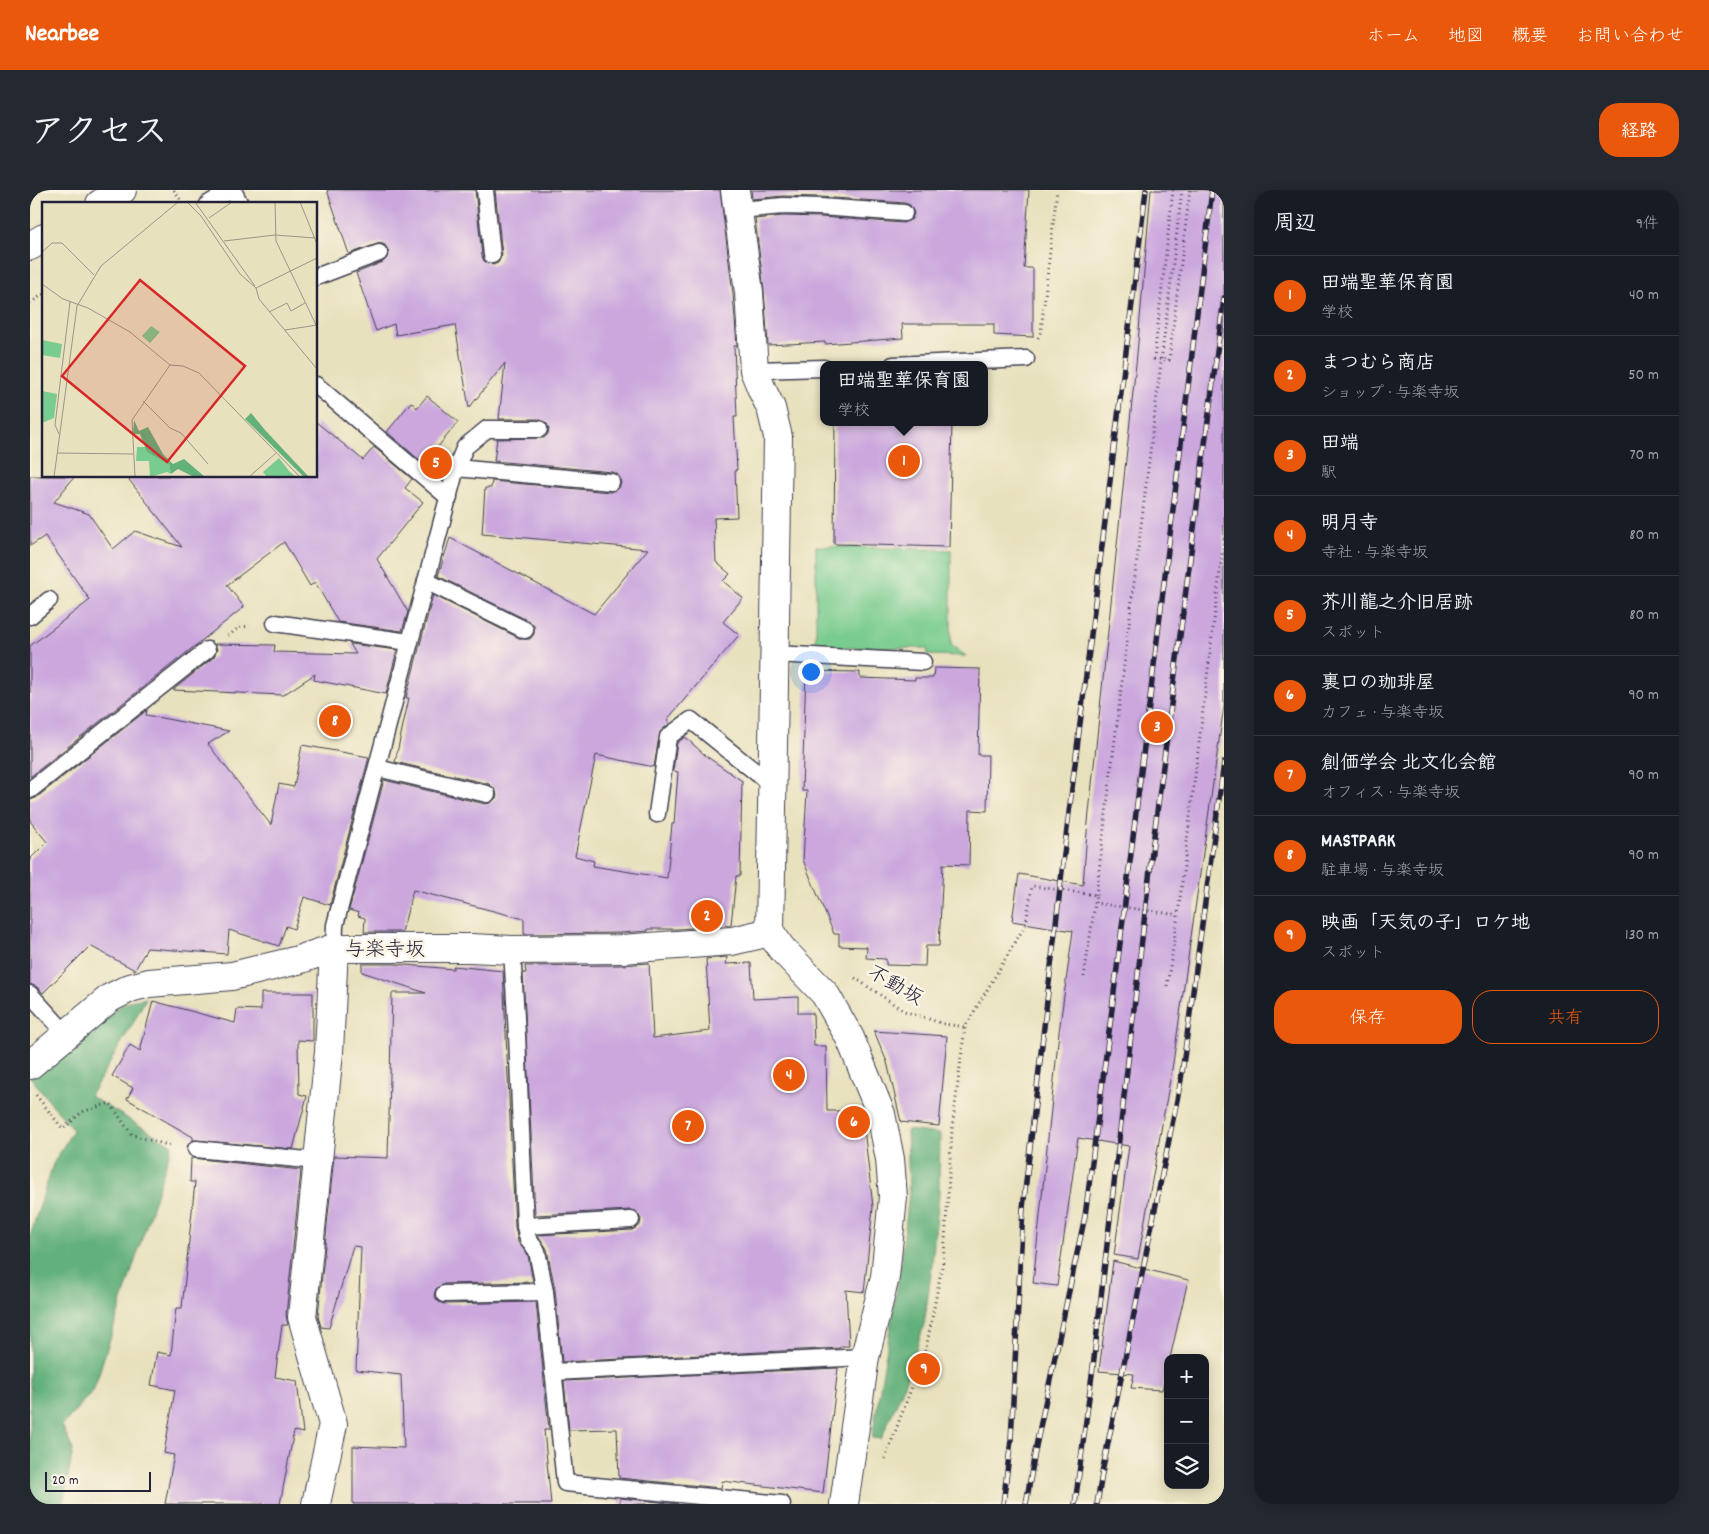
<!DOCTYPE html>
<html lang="ja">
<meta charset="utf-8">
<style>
body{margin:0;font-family:Dekko,"Klee One",sans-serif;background:#242831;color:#f1f3f6}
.controls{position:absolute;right:15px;bottom:15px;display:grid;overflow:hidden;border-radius:10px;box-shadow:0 2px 12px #0003}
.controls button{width:45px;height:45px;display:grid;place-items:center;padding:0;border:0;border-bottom:1px solid #363941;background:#171b24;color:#f1f3f6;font:25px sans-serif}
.scale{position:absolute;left:15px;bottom:12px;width:106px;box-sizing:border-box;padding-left:5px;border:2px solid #22223b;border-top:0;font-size:14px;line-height:18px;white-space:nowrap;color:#22223b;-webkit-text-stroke:4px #fcf5e5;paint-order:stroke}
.you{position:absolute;left:780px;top:481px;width:18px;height:18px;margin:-12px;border:4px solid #fff;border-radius:50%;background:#1a73e8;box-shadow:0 0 0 8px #1a73e833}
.badge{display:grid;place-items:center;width:32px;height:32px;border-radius:50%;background:#ea580c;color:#fff;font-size:16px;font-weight:700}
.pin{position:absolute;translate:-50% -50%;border:2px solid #fff;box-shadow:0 1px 5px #0006}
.popup{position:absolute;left:790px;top:171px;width:168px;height:65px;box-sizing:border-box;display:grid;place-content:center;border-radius:10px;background:#171b24;filter:drop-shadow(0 1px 4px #0005);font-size:16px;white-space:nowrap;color:#9ea1a6}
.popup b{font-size:19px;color:#f1f3f6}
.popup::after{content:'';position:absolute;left:50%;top:100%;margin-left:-10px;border:10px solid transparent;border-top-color:#171b24}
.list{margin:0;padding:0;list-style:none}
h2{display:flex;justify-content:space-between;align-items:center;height:65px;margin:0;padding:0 20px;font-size:21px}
h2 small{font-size:16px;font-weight:400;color:#9ea1a6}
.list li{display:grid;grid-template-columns:32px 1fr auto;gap:15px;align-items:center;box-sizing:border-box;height:80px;padding:0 20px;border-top:1px solid #363941}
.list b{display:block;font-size:19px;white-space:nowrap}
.list p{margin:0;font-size:16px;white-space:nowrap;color:#9ea1a6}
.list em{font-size:16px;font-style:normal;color:#9ea1a6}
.actions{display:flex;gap:10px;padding:15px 20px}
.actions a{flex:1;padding:11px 0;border:1px solid #ea580c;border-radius:20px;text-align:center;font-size:18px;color:#ea580c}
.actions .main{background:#ea580c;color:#fff}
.icon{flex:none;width:28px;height:28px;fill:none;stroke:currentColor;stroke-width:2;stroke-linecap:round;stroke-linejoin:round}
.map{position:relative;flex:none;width:1194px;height:1314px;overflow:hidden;border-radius:20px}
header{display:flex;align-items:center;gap:30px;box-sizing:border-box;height:70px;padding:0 25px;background:#ea580c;color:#fff}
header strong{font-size:24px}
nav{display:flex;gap:28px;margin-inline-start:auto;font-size:18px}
.intro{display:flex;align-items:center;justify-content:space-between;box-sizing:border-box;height:120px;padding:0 30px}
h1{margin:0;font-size:35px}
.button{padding:12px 22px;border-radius:20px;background:#ea580c;color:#fff;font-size:18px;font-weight:700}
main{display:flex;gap:30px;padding:0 30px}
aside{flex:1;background:#171b24;border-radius:20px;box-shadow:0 2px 12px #0003}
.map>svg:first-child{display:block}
</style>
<header>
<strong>Nearbee</strong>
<nav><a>ホーム</a><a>地図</a><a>概要</a><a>お問い合わせ</a></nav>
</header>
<div class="intro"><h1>アクセス</h1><a class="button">経路</a></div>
<main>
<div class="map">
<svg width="1194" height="1314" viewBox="0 0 1194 1314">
<rect width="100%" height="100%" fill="#fcf5e5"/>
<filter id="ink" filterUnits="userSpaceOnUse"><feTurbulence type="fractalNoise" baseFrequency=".02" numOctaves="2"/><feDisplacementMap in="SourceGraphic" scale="10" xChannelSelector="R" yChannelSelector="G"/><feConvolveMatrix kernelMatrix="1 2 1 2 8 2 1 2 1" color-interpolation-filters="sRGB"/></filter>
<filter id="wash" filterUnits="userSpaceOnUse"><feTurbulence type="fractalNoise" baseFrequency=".0096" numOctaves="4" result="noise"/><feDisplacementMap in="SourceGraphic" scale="20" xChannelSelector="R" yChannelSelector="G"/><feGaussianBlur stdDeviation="1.12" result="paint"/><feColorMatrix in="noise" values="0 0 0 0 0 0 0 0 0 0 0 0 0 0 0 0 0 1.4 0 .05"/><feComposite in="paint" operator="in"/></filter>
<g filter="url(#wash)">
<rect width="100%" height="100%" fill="#e8e1be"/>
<!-- green -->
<path fill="#79cc8f" stroke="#4e7765" d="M786,356L921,360V455L936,466L898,465L897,458H786Z"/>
<!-- forest -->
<g fill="#62b07a" stroke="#42695a">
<path d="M116,808L102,835L60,906L142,955L64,1199L32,1236L43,1260L33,1314H0V1046L23,974L43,940L0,887L69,828L100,811Z"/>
<path d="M877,940L910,944L909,1005L901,1083L894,1135L872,1201L851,1249L842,1248L871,1072L879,1004Z"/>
</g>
<g id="blocks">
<!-- building -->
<g fill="#cba7de">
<path d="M297,0H445L452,66L454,71L463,75L468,73L472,64L465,0H690L703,104L707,156H704L707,227H704L707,280H705L707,327L684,328L686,372L700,384L693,391L713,408L693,432L709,445L637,530L640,533L630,542L624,577L566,565L545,666L564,671L563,676L637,688L642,634H644L648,582L643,581L647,553L655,547L676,566L712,591L710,686H706L701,735L649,739H618V741L591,743L494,744V729L383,700L372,742H334L335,728L328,726L329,723L319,720L354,590L455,614L460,613L467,607L466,601L459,594L365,572L379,508H376L403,405L491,449H500L504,444V435L499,431L408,386L420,348L564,424L618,359L452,344L455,298H461L462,291L580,302L589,298L591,293L590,288L587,284L582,282L464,271L467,249L514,248L518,244L519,239L517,234L509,229H469L475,173L439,218L425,135L366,145L364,134L346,141L326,83L353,72L359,65L358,60L355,55L350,53L319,64Z"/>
<path d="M721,0H999L994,78H1003V147L964,145V134H872L873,148L795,154V152L738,155L734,100L725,29L753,26L790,27L873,33L882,29L884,23L880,15L875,13L790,7L753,6L722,9Z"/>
<path d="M1121,0H1194V516L1143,873L1108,1069L1084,1065L1099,956L1048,948L1027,1096L1003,1093L1029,842L1043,741L982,731L989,684L1053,695L1057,642L1107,164Z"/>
<path d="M397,206L428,232L394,274L357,242L381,212L387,218Z"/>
<path d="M286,232L333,270L344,257L382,289L375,298L393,312L347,369L378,422L372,441L308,432L285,392L280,396L254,352L197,395L214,417L0,587V456L60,410L15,346L0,356V286H45L24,312L59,324L83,359L105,341L152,357L96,286H286Z"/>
<path d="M805,232H922L919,357L804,354Z"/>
<path d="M185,454L245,455L244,462L326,464L320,454L367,460L356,504L284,490L285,484L253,505L143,500L184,467L187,459Z"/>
<path d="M904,478L950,479L948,565H958L957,621L940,620L939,675L913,674L909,756H896L895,776L856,775V769L836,768L837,757L809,756V744H804L773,670L777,601H772L776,481L830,482V488L885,490V488H903Z"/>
<path d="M117,520L116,525L199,541L178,554L241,635L249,594L264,597L272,555L339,567L300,715L274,707L264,739L256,736L249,756L199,740L197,764L117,758L105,780L60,756L13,803L7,797L0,794V669L17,652L0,631V610L6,608Z"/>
<path d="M697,767L696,774L721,773L723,809L768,807V823H783L784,856H796L797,921H832L843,1017L834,1102L816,1100L819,1156H811L810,1158L532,1172L525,1100L517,1059L508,1045L602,1040L610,1035L611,1029L606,1021L600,1020L505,1025L493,783H496L495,776L592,775L619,773L623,848L680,841L676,769Z"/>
<path d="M332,774H364L423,779V776L473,781L485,1037L488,1052L498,1065L503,1092L414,1094L406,1099L404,1105L409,1112L414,1114L506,1112L519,1240H514L521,1314H323V1256L374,1258L371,1185L326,1180L331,1057L323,1056L299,1138L291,1137L288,1126L304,966L358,968L362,803H396L332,782Z"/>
<path d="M231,803H283V851L268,850L269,904L277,906L263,959L163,950V947L97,909L103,898L82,886L100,855L110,861L123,811L205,833L207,819L231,820Z"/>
<path d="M844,841L917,846L909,936L871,932L857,872Z"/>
<path d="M161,968L271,980L256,1125L258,1135H252L245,1187L267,1191L273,1243L264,1241L250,1314H135L144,1265L134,1263L145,1200L121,1195L127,1162L141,1165L146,1118H152L165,992H160Z"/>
<path d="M1083,1071L1158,1090L1140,1168H1138V1178L1132,1200L1101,1198L1104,1184L1069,1181Z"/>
<path d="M808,1178L793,1303L692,1291L691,1298L589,1288L587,1239L539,1240L534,1191Z"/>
<path d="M590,1308L648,1314H590Z"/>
</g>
</g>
</g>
<g filter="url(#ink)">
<use href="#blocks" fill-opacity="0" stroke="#403f4f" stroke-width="1"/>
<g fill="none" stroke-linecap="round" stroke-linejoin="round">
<!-- service casing -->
<g stroke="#403f4f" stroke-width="19">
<g id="service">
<path d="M203,0L210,14"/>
<path d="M455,0L462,65"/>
<path d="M178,14L201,0"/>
<path d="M709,20L753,16L790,17L874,23"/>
<path d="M286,87L349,63"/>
<path d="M863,175L996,169"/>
<path d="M724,180L794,178"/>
<path d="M286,195L419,308"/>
<path d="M426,278L581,292"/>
<path d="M396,391L495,440"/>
<path d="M0,426L19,410"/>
<path d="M245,433L379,452"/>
<path d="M745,464L893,472"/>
<path d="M347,578L457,604"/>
<path d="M0,600L177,460"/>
<path d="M627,624L638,547L661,530L743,596"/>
<path d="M304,758L305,735L426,278L435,257L457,239H509"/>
<path d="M482,760L487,845L495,1036L498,1049L507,1061L515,1102L535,1293L752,1314"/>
<path d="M0,804L37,845"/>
<path d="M166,959L287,971"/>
<path d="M495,1036L601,1030"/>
<path d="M414,1104L515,1102"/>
<path d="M523,1182L835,1167"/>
</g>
</g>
<!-- minor casing -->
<g stroke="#403f4f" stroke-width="30">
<g id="minor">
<path d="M705,0L719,102L724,180L732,200L741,218L748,247L740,742L751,758L795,804L820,848L851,924L860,969L863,1007L855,1087L835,1167L814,1314"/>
<path d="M0,875L80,808L100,798L119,793L202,786L268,770L304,758H441L482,760L592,759L702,751L740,742"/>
<path d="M286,1314L303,1234L272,1127L299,862L304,758"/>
</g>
</g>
<!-- secondary casing -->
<g stroke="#403f4f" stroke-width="30">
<g id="secondary">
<path d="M70,14L92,0"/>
<path d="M0,56L14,48"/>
</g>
</g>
<!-- path -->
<g stroke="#403f4f" stroke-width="3" stroke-dasharray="1 4" stroke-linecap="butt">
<path d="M144,0L152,12"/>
<path d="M1143,0L1124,169L1139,170L1160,0"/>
<path d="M0,113L14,104"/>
<path d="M1008,148L1011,141L1027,0"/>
<path d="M198,446L210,437L220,436"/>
<path d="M1066,705L1152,0"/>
<path d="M1054,787L1065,713"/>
<path d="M825,788L874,821L914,834L935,837"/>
<path d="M1137,796L1148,725L1194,348"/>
<path d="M6,905L33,939L52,922L80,913L102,945L141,956"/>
<path d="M855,1269L896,1159L914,1066L922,940L935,837L996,734"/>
</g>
<!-- service -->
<use href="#service" stroke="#fff" stroke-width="16"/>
<!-- minor -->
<use href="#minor" stroke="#fff" stroke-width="28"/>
<!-- secondary -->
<use href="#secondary" stroke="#fff" stroke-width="28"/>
<!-- rail casing -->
<g stroke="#22223b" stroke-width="5.5">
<g id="rail">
<path d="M973,1314L981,1250L993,1018L1036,647L1116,0"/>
<path d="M996,1314L1006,1256L1055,1026L1082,819L1182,0"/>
<path d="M1045,1314L1063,1177L1123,653L1194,108"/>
<path d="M1067,1314L1073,1278L1151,890L1194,572"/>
</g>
</g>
<!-- rail -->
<use href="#rail" stroke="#fcf5e5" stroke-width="4" stroke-dasharray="11" stroke-linecap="butt"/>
<!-- path-bridge -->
<path stroke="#403f4f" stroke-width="3" stroke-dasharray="1 4" stroke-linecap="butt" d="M996,734L1002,696L1066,705L1065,713L1148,725"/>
</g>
</g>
<g text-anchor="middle" stroke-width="5" stroke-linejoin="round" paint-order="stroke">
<!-- street labels -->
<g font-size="20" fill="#22223b" stroke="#fcf5e5">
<text x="355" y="765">与楽寺坂</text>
<text transform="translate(866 794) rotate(30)" y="7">不動坂</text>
</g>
</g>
<!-- overview -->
<g transform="translate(12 12)">
<rect width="275" height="275" fill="#e8e1be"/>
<path d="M109,124L118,130L108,141L100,134ZM0,138L20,142L18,156L0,153ZM0,189L15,192L12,216L0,221ZM95,245H104L105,250L118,255L127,262L129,272L125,270L108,275L107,259H94ZM237,256L247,269L254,275H225L221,270Z" fill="#79cc8f"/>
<path d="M209,211L223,228L267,275H262L203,217ZM92,218L97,229L106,225L121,252L131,262L142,257L163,275H152L136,267L129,272L127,262L105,250L98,232H91Z" fill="#62b07a"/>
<path fill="none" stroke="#99958a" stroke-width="1" d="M145,0L159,14L198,72L214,86L275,56M153,0L213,84M233,0L234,39L275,125M258,0L275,42M167,16L190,0M182,39L233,33L273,36M0,50L10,41H20L52,73M0,82L21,97L46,106L88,130L128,163L141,164L157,171L258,275M214,86L217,97L275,167M227,110L245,101L249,109L263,101M243,128L275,123M101,199L128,226L139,231L166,262M17,232L13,223L28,100M15,251L91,252M12,275L35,104L59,64L136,0M93,275L90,218L128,163M207,275L234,251"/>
<path fill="#d62828" fill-opacity="0.15" stroke="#d62828" stroke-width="2.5" d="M98,78L203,164L125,260L20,174Z"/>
<rect width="275" height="275" fill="none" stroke="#22223b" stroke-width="2.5"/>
</g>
</svg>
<div class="controls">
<button>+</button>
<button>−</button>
<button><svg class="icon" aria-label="layers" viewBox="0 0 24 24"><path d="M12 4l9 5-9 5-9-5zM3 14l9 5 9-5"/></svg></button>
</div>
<div class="scale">20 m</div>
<div class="you"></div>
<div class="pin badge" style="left:874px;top:271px">1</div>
<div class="popup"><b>田端聖華保育園</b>学校</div>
<div class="pin badge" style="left:677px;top:726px">2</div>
<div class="pin badge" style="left:1127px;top:537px">3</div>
<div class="pin badge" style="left:759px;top:885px">4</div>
<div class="pin badge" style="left:406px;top:273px">5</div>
<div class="pin badge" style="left:824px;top:932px">6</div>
<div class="pin badge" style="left:658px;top:936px">7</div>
<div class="pin badge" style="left:305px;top:531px">8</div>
<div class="pin badge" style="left:894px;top:1179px">9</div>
</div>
<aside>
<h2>周辺<small>9件</small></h2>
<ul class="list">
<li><span class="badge">1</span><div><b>田端聖華保育園</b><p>学校</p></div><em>40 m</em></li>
<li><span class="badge">2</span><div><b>まつむら商店</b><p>ショップ · 与楽寺坂</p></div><em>50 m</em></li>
<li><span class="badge">3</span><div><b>田端</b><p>駅</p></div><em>70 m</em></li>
<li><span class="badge">4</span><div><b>明月寺</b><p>寺社 · 与楽寺坂</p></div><em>80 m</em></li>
<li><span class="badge">5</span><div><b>芥川龍之介旧居跡</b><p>スポット</p></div><em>80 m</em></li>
<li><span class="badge">6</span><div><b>裏口の珈琲屋</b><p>カフェ · 与楽寺坂</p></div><em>90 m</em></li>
<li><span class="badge">7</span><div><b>創価学会 北文化会館</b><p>オフィス · 与楽寺坂</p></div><em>90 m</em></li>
<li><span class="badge">8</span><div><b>MASTPARK</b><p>駐車場 · 与楽寺坂</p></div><em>90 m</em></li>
<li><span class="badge">9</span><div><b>映画「天気の子」ロケ地</b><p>スポット</p></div><em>130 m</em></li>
</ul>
<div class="actions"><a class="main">保存</a><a>共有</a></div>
</aside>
</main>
